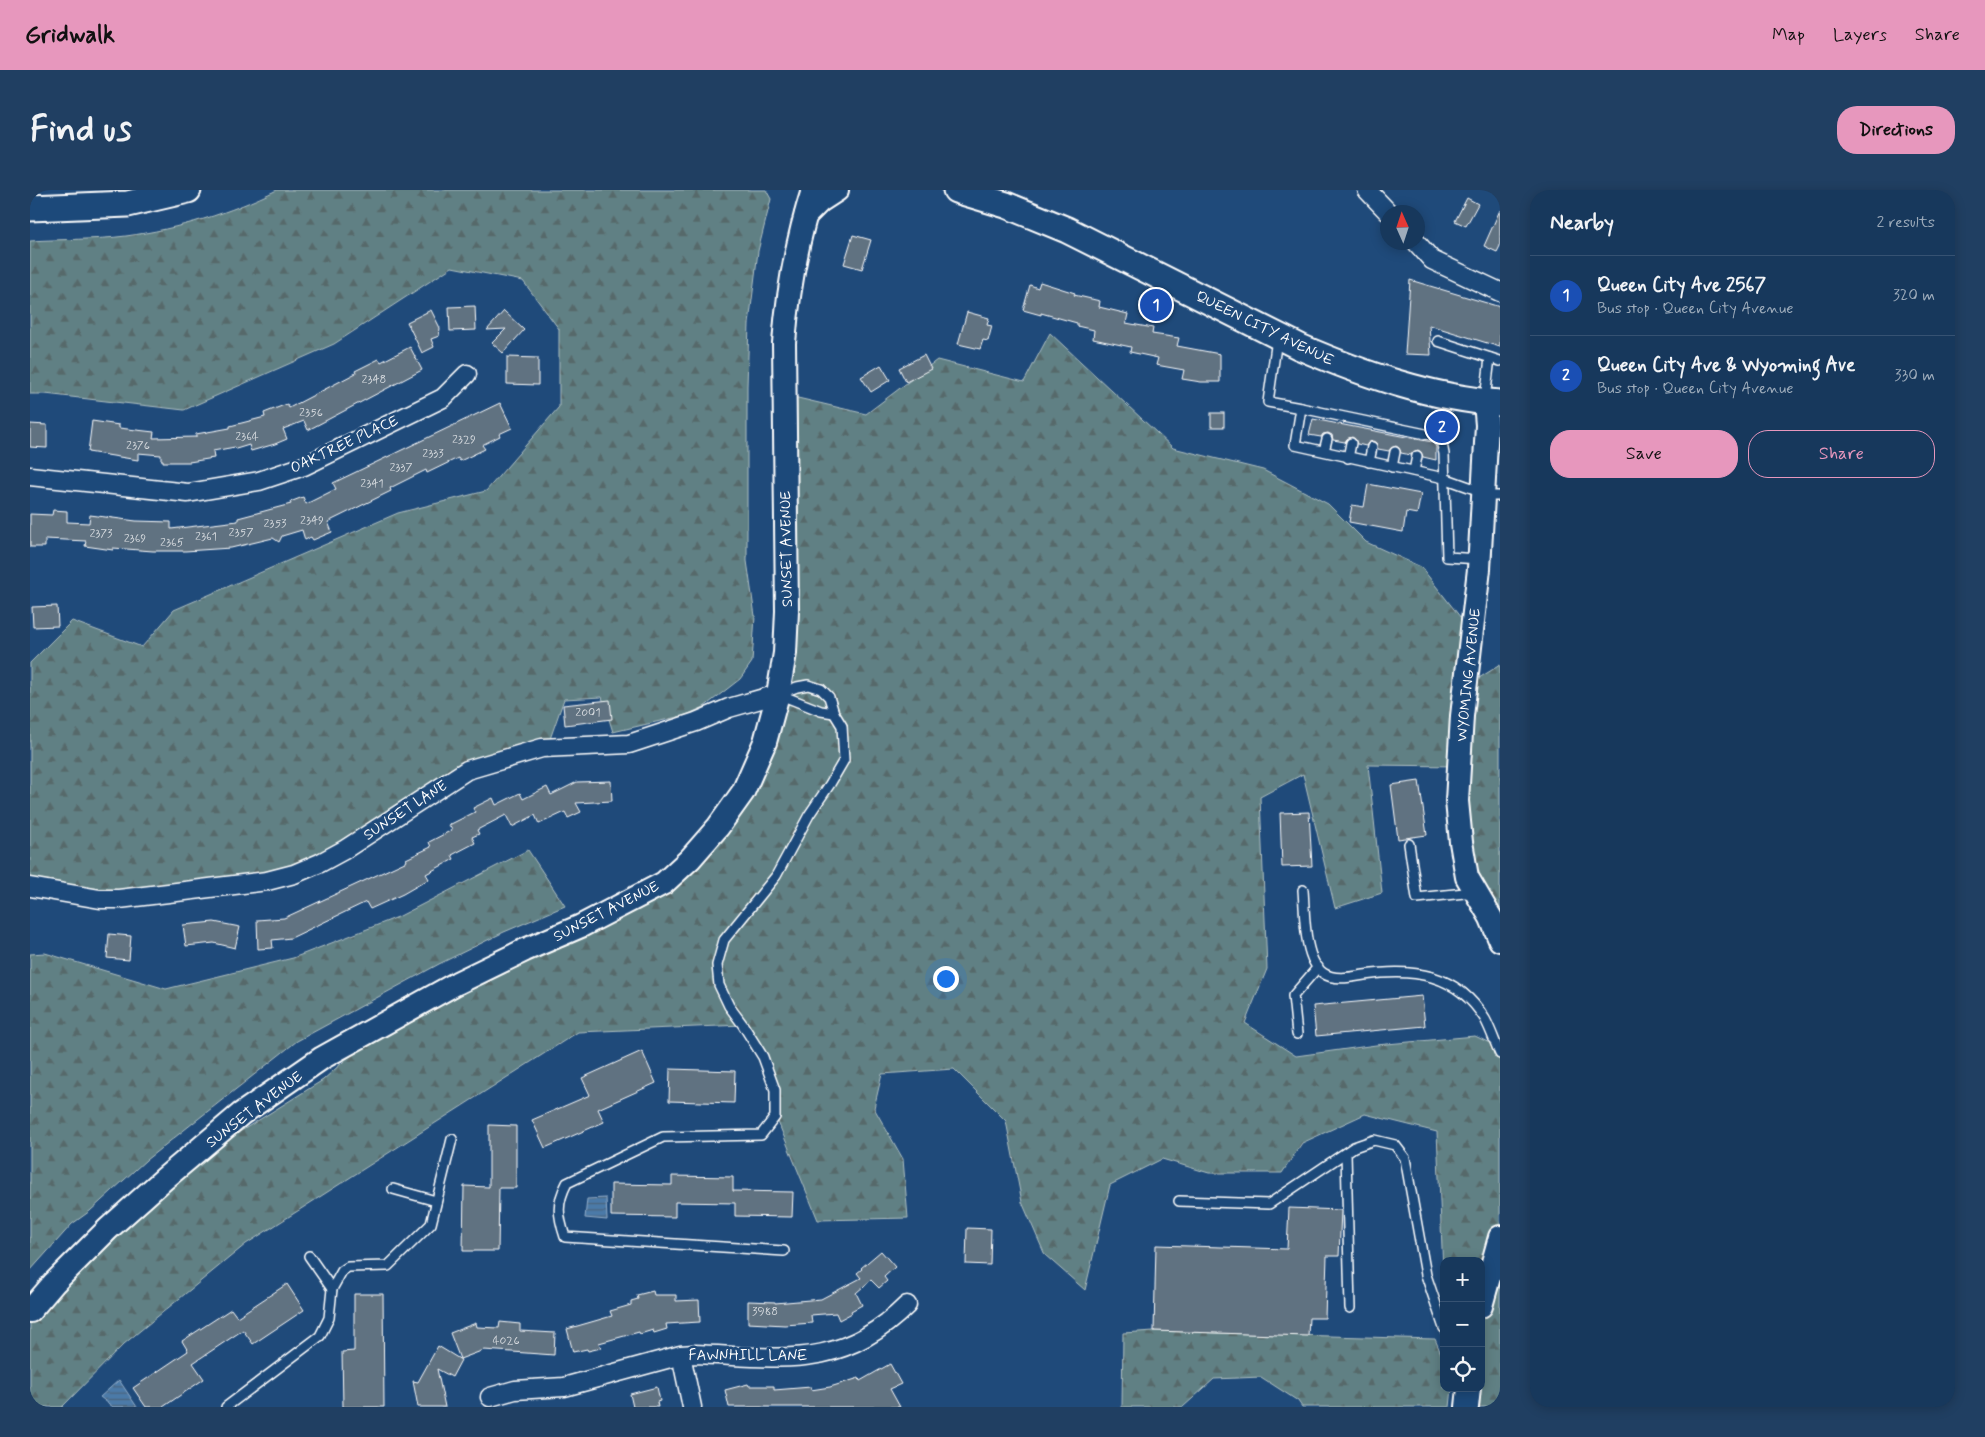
<!DOCTYPE html>
<meta charset="utf-8">
<style>
body{margin:0;font-family:Mynerve,sans-serif;background:#203f62;color:#f1f3f6}
.controls{position:absolute;right:15px;bottom:15px;display:grid;overflow:hidden;border-radius:10px;box-shadow:0 2px 12px #0003}
.controls button{width:45px;height:45px;display:grid;place-items:center;padding:0;border:0;border-bottom:1px solid #365272;background:#17385c;color:#f1f3f6;font:25px sans-serif}
.compass{position:absolute;left:1350px;top:15px;width:45px;height:45px;border-radius:50%;background:#17385c;box-shadow:0 2px 12px #0003;rotate:357deg}
.you{position:absolute;left:915px;top:788px;width:18px;height:18px;margin:-12px;border:4px solid #fff;border-radius:50%;background:#1a73e8;box-shadow:0 0 0 8px #1a73e833}
.badge{display:grid;place-items:center;width:32px;height:32px;border-radius:50%;background:#e797bd;color:#fff;font-size:16px;font-weight:700}
.pin{position:absolute;translate:-50% -50%;border:2px solid #fff;box-shadow:0 1px 5px #0006}
.list{margin:0;padding:0;list-style:none}
h2{display:flex;justify-content:space-between;align-items:center;height:65px;margin:0;padding:0 20px;font-size:21px}
h2 small{font-size:16px;font-weight:400;color:#9eacbb}
.list li{display:grid;grid-template-columns:32px 1fr auto;gap:15px;align-items:center;box-sizing:border-box;height:80px;padding:0 20px;border-top:1px solid #365272}
.list b{display:block;font-size:19px;white-space:nowrap}
.list p{margin:0;font-size:16px;white-space:nowrap;color:#9eacbb}
.list em{font-size:16px;font-style:normal;color:#9eacbb}
.actions{display:flex;gap:10px;padding:15px 20px}
.actions a{flex:1;padding:11px 0;border:1px solid #e797bd;border-radius:20px;text-align:center;font-size:18px;color:#e797bd}
.actions .main{background:#e797bd;color:#111}
.icon{flex:none;width:28px;height:28px;fill:none;stroke:currentColor;stroke-width:2;stroke-linecap:round;stroke-linejoin:round}
.map{position:relative;flex:none;width:1470px;height:1217px;overflow:hidden;border-radius:20px}
header{display:flex;align-items:center;gap:30px;box-sizing:border-box;height:70px;padding:0 25px;background:#e797bd;color:#111}
header strong{font-size:24px}
nav{display:flex;gap:28px;margin-inline-start:auto;font-size:18px}
.intro{display:flex;align-items:center;justify-content:space-between;box-sizing:border-box;height:120px;padding:0 30px}
h1{margin:0;font-size:35px}
.button{padding:12px 22px;border-radius:20px;background:#e797bd;color:#111;font-size:18px;font-weight:700}
main{display:flex;gap:30px;padding:0 30px}
aside{flex:1;background:#17385c;border-radius:20px;box-shadow:0 2px 12px #0003}
.map>svg:first-child{display:block}
</style>
<header>
<strong>Gridwalk</strong>
<nav><a>Map</a><a>Layers</a><a>Share</a></nav>
</header>
<div class="intro"><h1>Find us</h1><a class="button">Directions</a></div>
<main>
<div class="map">
<svg width="1470" height="1217" viewBox="0 0 1470 1217">
<defs>
<pattern id="forest-firs" width="22" height="20" patternUnits="userSpaceOnUse" patternTransform="scale(1.25)"><rect width="22" height="20" fill="#608084"/><path d="M5 1l3.5 6h-7zM16 11l3.5 6h-7z" fill="#57696b"/></pattern>
<pattern id="water-rules" width="6" height="5" patternUnits="userSpaceOnUse" patternTransform="scale(1.25)"><rect width="6" height="5" fill="#4c7aa8"/><path d="M0 2.5h6" fill="none" stroke="#4c637a"/></pattern>
</defs>
<rect width="100%" height="100%" fill="#1f4a7a"/>
<filter id="ink" filterUnits="userSpaceOnUse"><feTurbulence type="fractalNoise" baseFrequency=".02" numOctaves="2"/><feDisplacementMap in="SourceGraphic" scale="10" xChannelSelector="R" yChannelSelector="G"/><feConvolveMatrix kernelMatrix="1 2 1 2 8 2 1 2 1" color-interpolation-filters="sRGB"/></filter>
<g filter="url(#ink)">
<!-- forest -->
<g fill="url(#forest-firs)" stroke="#b0c0c2">
<path d="M247,0H736L741,9L728,61L719,134L717,196V371L725,426L722,472L710,489L674,517L656,525L583,542L572,507L534,509L520,549L484,565L437,580L290,673L89,709L0,697V473L42,431L112,457L144,420L368,323L456,301L529,217V139L493,91L422,77L304,154L154,220L15,204H0V51C32,49 65,50 96,46C149,39 200,23 247,0Z"/>
<path d="M1020,143L1143,258L1233,280L1298,314L1336,352L1391,377L1442,442L1436,496L1470,475V750L1444,702L1428,576L1338,575L1352,703L1305,718L1273,584L1230,607L1237,779L1215,833L1266,866L1346,855L1445,846L1470,858V1217H1437L1439,1198H1451V1071H1414L1413,1081L1407,942L1335,924L1272,953L1252,983H1179L1132,969L1080,995L1055,1100L1015,1065L992,1012L976,931L924,879L852,884L844,918L873,969L878,1028L788,1030L746,927L745,900L713,835L548,842L216,1054L94,1154L32,1217H0V1121L134,989L293,890L362,828L634,693L688,637L748,504L755,205L836,224L907,170L994,192Z"/>
<path d="M498,660L535,716L474,742L409,774L267,851L116,970L60,1021L42,1034L0,1081V764L15,763L136,799L263,768L368,727Z"/>
<path d="M1124,1141L1405,1149L1414,1171V1198H1422L1420,1217H1272L1268,1211L1231,1187L1184,1189L1153,1217H1092L1093,1143Z"/>
</g>
<!-- water -->
<g fill="url(#water-rules)" stroke="#94afcb">
<path d="M576,1008L577,1030L555,1028L557,1009Z"/>
<path d="M89,1190L107,1217H83L70,1207Z"/>
</g>
<!-- building -->
<g fill="#617281" stroke="#fff">
<path d="M1437,8L1448,14L1436,36L1425,31Z"/>
<path d="M1470,20V56L1467,62L1454,56Z"/>
<path d="M823,45L841,50L832,79L814,74Z"/>
<path d="M1380,90L1470,117V157L1399,135L1401,165L1375,164Z"/>
<path d="M1010,92L1045,103L1044,105L1070,111L1069,117L1098,124L1096,133L1123,138L1122,144L1149,148L1147,156L1190,164V192H1171L1152,189L1154,180L1126,175L1128,168L1100,162L1101,157L1063,149L1064,140L1047,136V133L1011,123V125L993,120L1000,95L1008,98Z"/>
<path d="M445,116L446,140L420,141L419,117Z"/>
<path d="M401,120L410,138L409,146L401,149L404,157L392,163L377,132Z"/>
<path d="M474,121L494,140L473,163L462,153L476,139L457,140Z"/>
<path d="M937,122L959,128L957,135L962,136L958,151L953,150L950,159L928,154Z"/>
<path d="M380,157L392,180L278,240L274,231L253,239L257,249L245,254L221,261L219,255L206,259L205,257L183,261L184,268L159,272H133V270H131V265L108,263V270L58,262L62,231L89,235V238L124,242L123,248L166,247V244L200,238V236L235,227L234,223L257,214L259,218L326,183L325,181L349,169L351,172Z"/>
<path d="M894,165L901,179L876,192L869,178Z"/>
<path d="M477,167L508,168V195L477,194Z"/>
<path d="M851,175L860,190L841,202L831,187Z"/>
<path d="M470,213L482,238L469,244L470,246L452,255L455,259L430,271L428,268L397,283L396,280L360,298L361,301L298,332L302,342L283,350L281,347L275,350L272,340L252,346L249,352L243,348L201,358L155,361H123L83,358V360L55,356L56,351L15,349V357H0V324L22,325L23,320L37,321V332L59,333L60,325L106,331L141,332V339L208,331V328L261,314L260,312L273,307L276,314L306,299L303,293Z"/>
<rect x="1181" y="223" width="13" height="14"/>
<path d="M1283,229L1402,252L1406,257V270L1393,267L1391,262L1388,260L1383,262L1381,265L1371,263L1369,258L1366,256L1361,258L1359,261L1348,259L1346,253L1343,251L1338,253L1336,256L1327,254L1325,249L1322,247L1317,249L1315,252L1303,250L1302,245L1298,243L1293,244L1291,247L1279,245Z"/>
<path d="M0,234L17,235V258L0,257Z"/>
<path d="M1338,294L1391,304L1387,324L1376,322L1373,342L1319,332L1322,315L1334,317Z"/>
<path d="M27,416L28,436L3,437L2,417Z"/>
<path d="M580,510L582,529L535,535L533,515Z"/>
<path d="M581,591L582,611L546,613L551,622L538,628L535,622L509,634L505,625L482,637L476,625L447,640L449,644L442,647L445,653L422,665L424,669L396,684L399,689L373,704L340,719L336,712L261,748L242,750L243,758L228,759L227,730L254,728L377,671L376,669L401,657L399,652L422,640L419,635L445,622L443,618L463,608L466,615L490,603L493,609L517,597L521,605L547,592Z"/>
<path d="M1389,591L1397,645L1368,649L1361,595Z"/>
<path d="M1279,622L1282,676L1252,677L1250,623Z"/>
<path d="M184,732L210,737L205,758L184,753L156,756L153,735Z"/>
<path d="M79,744L101,746L99,770L77,768Z"/>
<path d="M1392,806L1395,836L1286,846L1283,816Z"/>
<path d="M612,861L626,893L568,919L574,932L515,958L502,930L560,905L552,888Z"/>
<path d="M640,879L705,881L704,913L639,911Z"/>
<path d="M459,935L486,936V998H469L468,1061H433L434,996L459,997Z"/>
<path d="M642,986L703,987V1001L763,1002L762,1027L705,1026V1013L645,1012V1027L581,1026V994L642,995Z"/>
<path d="M1259,1018L1311,1020L1309,1066H1297L1295,1128H1279L1278,1146L1124,1141L1126,1055L1257,1059Z"/>
<path d="M937,1038L961,1039L960,1075L936,1074Z"/>
<path d="M851,1061L865,1077L854,1087L857,1091L849,1098L841,1090L826,1103L832,1115L821,1121L822,1123L809,1130L806,1123L781,1125L782,1133L755,1135L718,1133V1111L745,1112V1113L791,1109L831,1088L827,1083L832,1079L831,1078Z"/>
<path d="M257,1094L274,1120L223,1154L213,1140L163,1173L174,1189L133,1217H116L103,1198L158,1161L152,1151L201,1119L207,1127Z"/>
<path d="M623,1101L624,1105H646V1111L669,1110L670,1132L636,1134L637,1139L624,1143L623,1140L610,1144L609,1142L569,1153L571,1158L558,1161L557,1159L543,1162L537,1139L582,1126L580,1121L601,1115V1111L608,1109L607,1105Z"/>
<path d="M324,1104H353L354,1217H313L312,1162L324,1161Z"/>
<path d="M470,1132L490,1134V1141L525,1143L524,1165L454,1160L430,1169L420,1143L446,1133L447,1137L469,1138Z"/>
<path d="M408,1156L431,1170L422,1187L407,1179L415,1217H388L383,1191L388,1192Z"/>
<path d="M860,1174L871,1194L860,1199L870,1217H699L695,1200L718,1194L719,1196H744V1200L781,1197V1200L800,1197L829,1188L830,1191Z"/>
<path d="M627,1197L630,1211L627,1212L628,1217H603L600,1204Z"/>
</g>
<g fill="none" stroke-linecap="round" stroke-linejoin="round">
<!-- service casing -->
<g stroke="#fff" stroke-width="12">
<g id="service">
<path d="M1247,149L1238,212L1271,218L1265,255L1414,288L1453,302"/>
<path d="M1408,151L1470,171"/>
<path d="M1455,209L1460,168"/>
<path d="M1271,218L1405,246L1412,254L1414,264L1417,367L1450,369"/>
<path d="M1294,261L1297,249"/>
<path d="M1318,268L1321,253"/>
<path d="M1339,272L1342,257"/>
<path d="M1362,277L1365,262"/>
<path d="M1384,281L1387,266"/>
<path d="M1453,306H1470"/>
<path d="M751,503L767,497L778,495L791,499L799,507L804,523L812,536L814,570L800,594L779,625L746,686L694,750L687,775L689,795L699,816L713,835L733,867L745,900V927L731,945L633,947L537,993C526,1014 528,1025 535,1047L754,1061"/>
<path d="M748,504L791,521L804,523"/>
<path d="M1379,654L1387,708L1444,702"/>
<path d="M1273,700C1275,722 1273,769 1293,783C1304,791 1322,787 1334,785C1383,778 1427,783 1455,829C1461,840 1465,853 1470,864"/>
<path d="M1267,844L1263,806L1288,777"/>
<path d="M1316,963L1320,1118"/>
<path d="M363,999L406,1011"/>
<path d="M1149,1011L1239,1014L1324,957L1344,950L1365,955L1375,968L1396,1085L1414,1138"/>
<path d="M279,1066L302,1099"/>
<path d="M196,1217L290,1146L299,1128L302,1099L312,1081L318,1077L358,1076L401,1034L422,949"/>
</g>
</g>
<!-- minor casing -->
<g stroke="#fff" stroke-width="21">
<g id="minor">
<path d="M1337,0L1358,22"/>
<path d="M1386,52L1402,70L1470,102"/>
<path d="M0,286L158,303L229,291L274,276L413,208L437,184"/>
<path d="M0,697L70,709H89L237,691L264,684L290,673L314,660L437,580L512,558L599,554L666,532L699,518L748,504"/>
<path d="M651,1165L662,1217"/>
<path d="M460,1207L485,1200L534,1197L651,1165L664,1164C749,1167 810,1182 877,1115"/>
</g>
</g>
<!-- tertiary casing -->
<g stroke="#fff" stroke-width="26">
<g id="tertiary">
<path d="M776,25L790,11L807,0"/>
<path d="M1455,212L1457,235L1449,379L1432,526L1427,611L1431,652L1437,687L1461,728L1470,750"/>
<path d="M1451,1116L1470,1047"/>
<path d="M0,1121L24,1093L78,1039L134,989L211,924L292,868L427,793L495,760L551,736L634,693L660,669L688,637L713,602L735,552L748,504L755,463L757,421L754,153C758,100 767,50 783,0"/>
<path d="M1437,1217L1439,1198"/>
</g>
</g>
<!-- secondary casing -->
<g stroke="#fff" stroke-width="29">
<g id="secondary">
<path d="M926,0L976,15L1037,40L1270,157C1333,184 1401,208 1470,213"/>
<path d="M0,18L98,14L158,0"/>
</g>
</g>
<!-- service -->
<use href="#service" stroke="#1f4a7a" stroke-width="9"/>
<!-- minor -->
<use href="#minor" stroke="#1f4a7a" stroke-width="18"/>
<!-- tertiary -->
<use href="#tertiary" stroke="#1f4a7a" stroke-width="22"/>
<!-- secondary -->
<use href="#secondary" stroke="#1f4a7a" stroke-width="25"/>
</g>
</g>
<g text-anchor="middle" stroke-width="5" stroke-linejoin="round" paint-order="stroke">
<!-- number labels -->
<g font-size="12" fill="#d8dce0">
<text x="344" y="193">2348</text>
<text x="281" y="226">2356</text>
<text x="217" y="250">2364</text>
<text x="434" y="253">2329</text>
<text x="108" y="259">2376</text>
<text x="403" y="267">2333</text>
<text x="371" y="281">2337</text>
<text x="342" y="297">2341</text>
<text x="282" y="334">2349</text>
<text x="245" y="337">2353</text>
<text x="211" y="346">2357</text>
<text x="71" y="347">2373</text>
<text x="176" y="350">2361</text>
<text x="105" y="352">2369</text>
<text x="142" y="356">2365</text>
<text x="558" y="526">2001</text>
<text x="735" y="1125">3988</text>
<text x="476" y="1154">4026</text>
</g>
<!-- street labels -->
<g font-size="15" fill="#fff" stroke="#1f4a7a">
<text transform="translate(1235 138) rotate(26)" y="5">QUEEN CITY AVENUE</text>
<text transform="translate(314 254) rotate(-25)" y="5">OAKTREE PLACE</text>
<text transform="translate(756 359) rotate(-91)" y="5">SUNSET AVENUE</text>
<text transform="translate(1438 485) rotate(-84)" y="5">WYOMING AVENUE</text>
<text transform="translate(375 620) rotate(-33)" y="5">SUNSET LANE</text>
<text transform="translate(576 721) rotate(-27)" y="5">SUNSET AVENUE</text>
<text transform="translate(224 919) rotate(-37)" y="5">SUNSET AVENUE</text>
<text x="718" y="1170">FAWNHILL LANE</text>
</g>
</g>
</svg>
<div class="controls">
<button>+</button>
<button>−</button>
<button><svg class="icon" aria-label="locate" viewBox="0 0 24 24"><circle cx="12" cy="12" r="6"/><path d="M12 2v4M12 18v4M2 12h4M18 12h4"/></svg></button>
</div>
<svg class="compass" viewBox="-18 -18 36 36"><path d="M0-13l5 13h-10z" fill="#e53935"/><path d="M0 13l5-13h-10z" fill="#9eacbb"/></svg>
<div class="you"></div>
<div class="pin badge" style="left:1126px;top:115px;background:#1a4fb4">1</div>
<div class="pin badge" style="left:1412px;top:237px;background:#1a4fb4">2</div>
</div>
<aside>
<h2>Nearby<small>2 results</small></h2>
<ul class="list">
<li><span class="badge" style="background:#1a4fb4">1</span><div><b>Queen City Ave 2567</b><p>Bus stop · Queen City Avenue</p></div><em>320 m</em></li>
<li><span class="badge" style="background:#1a4fb4">2</span><div><b>Queen City Ave &amp; Wyoming Ave</b><p>Bus stop · Queen City Avenue</p></div><em>330 m</em></li>
</ul>
<div class="actions"><a class="main">Save</a><a>Share</a></div>
</aside>
</main>
